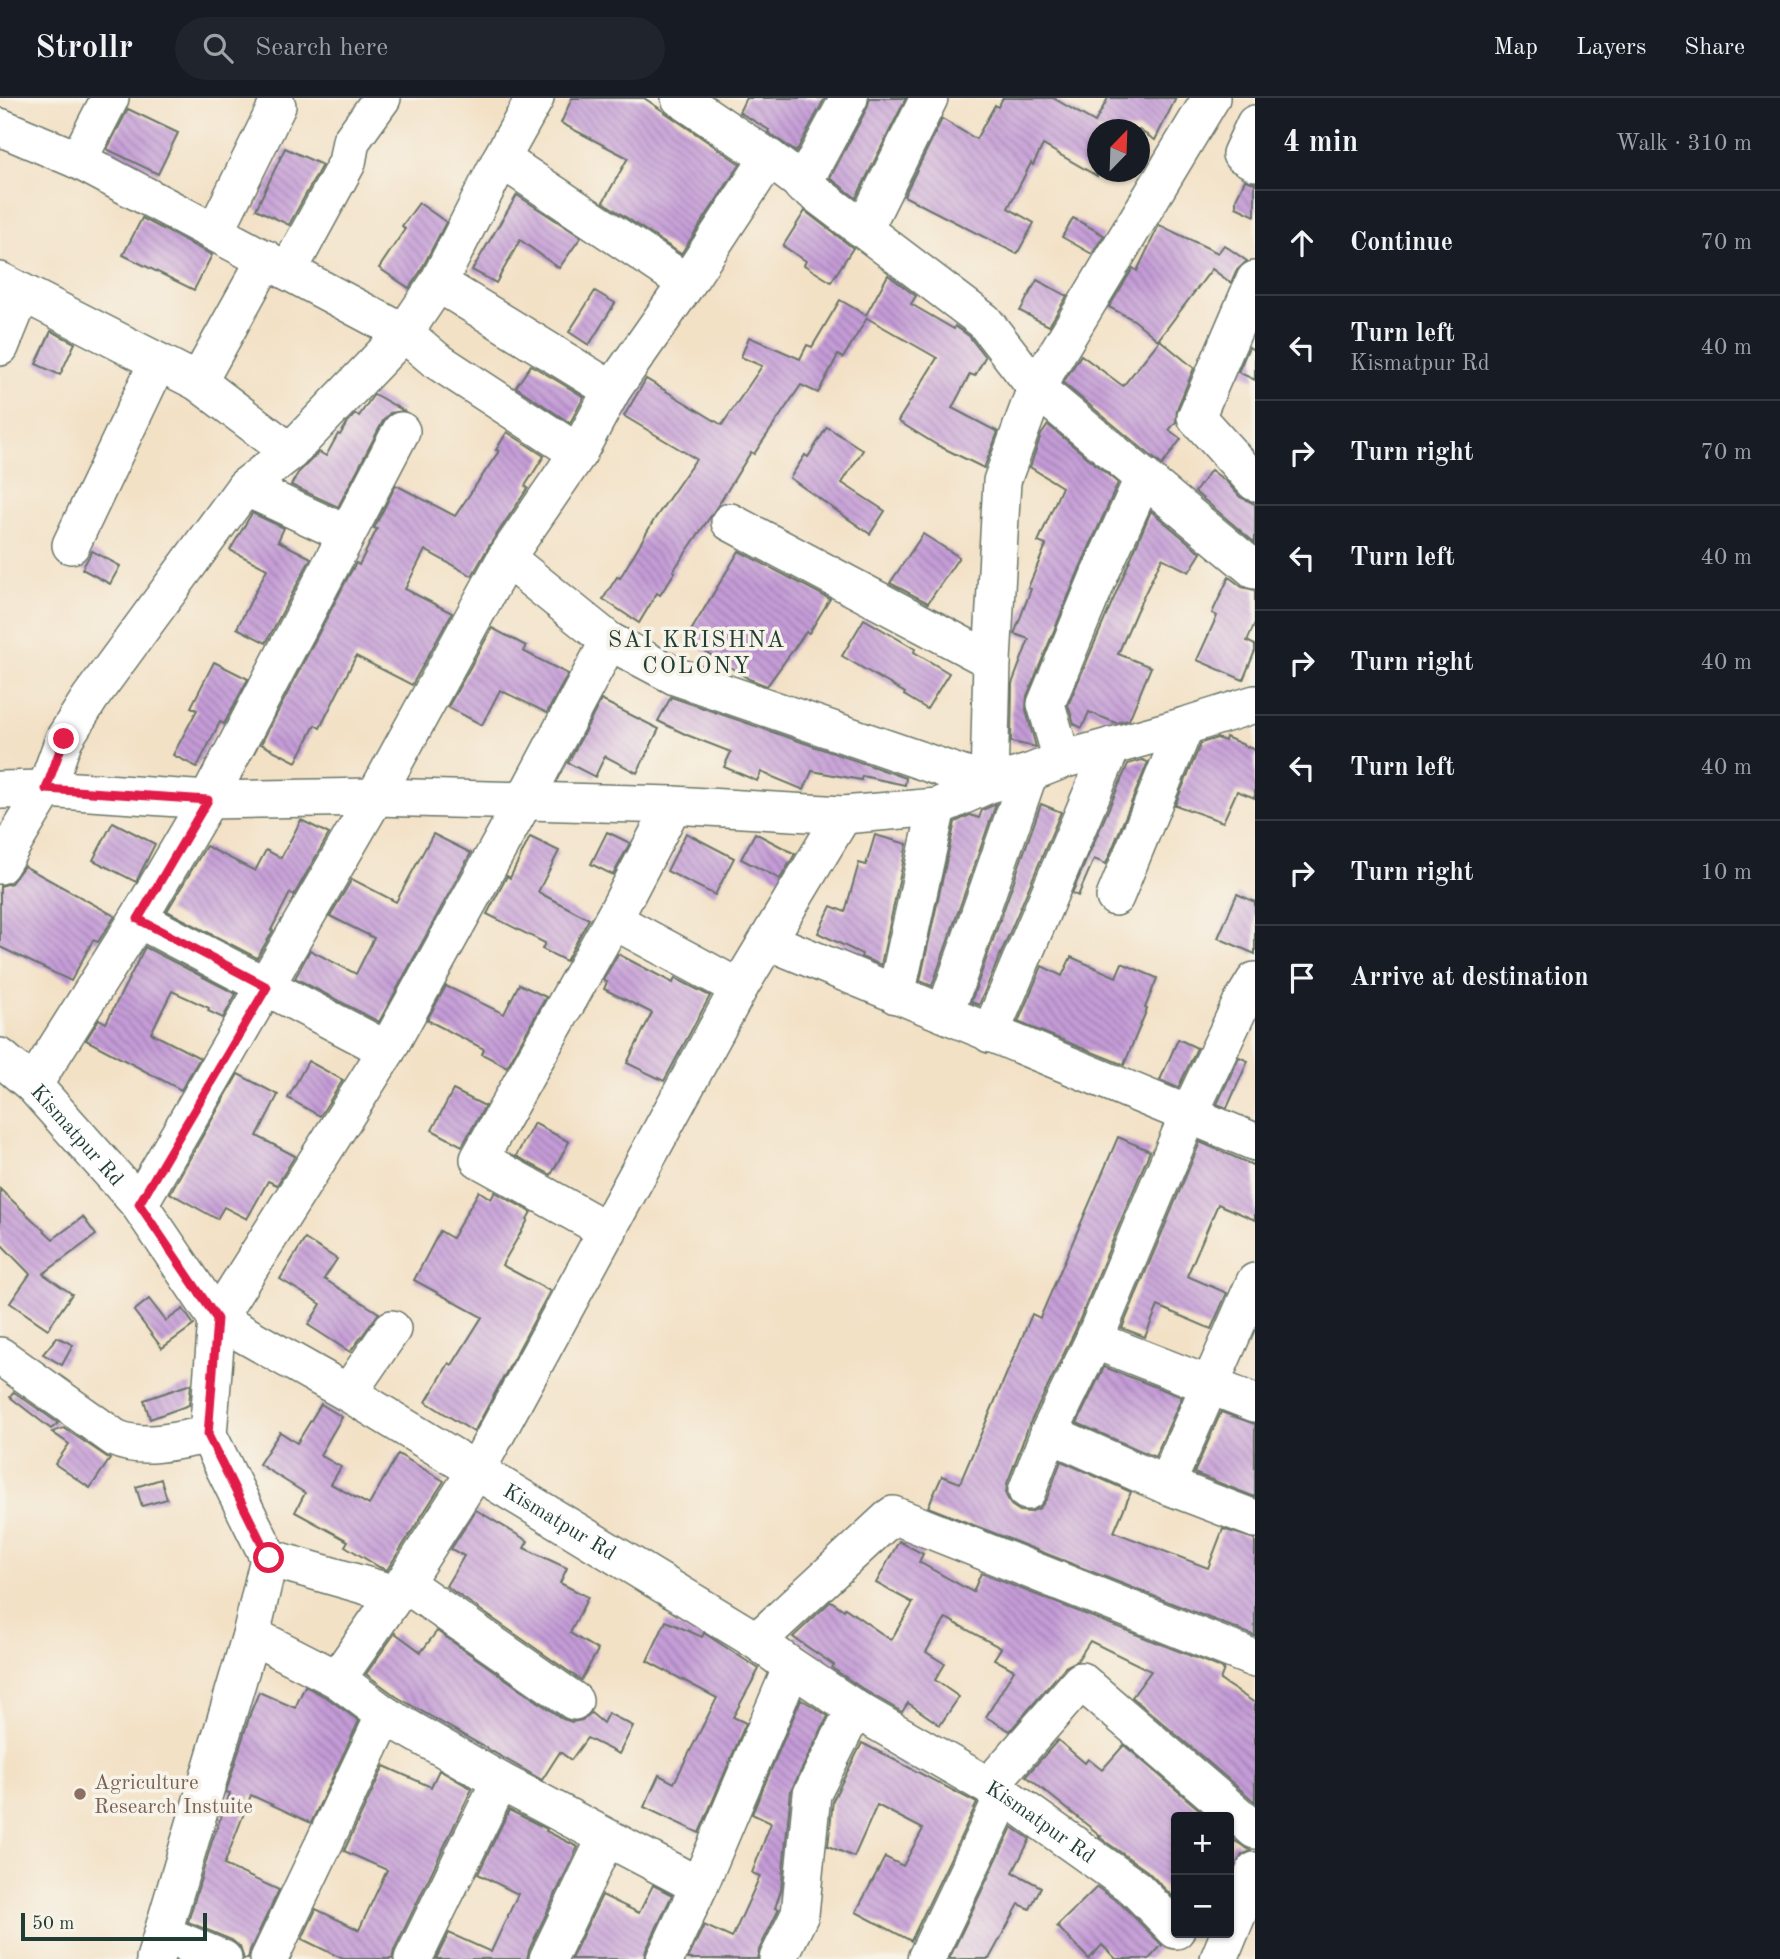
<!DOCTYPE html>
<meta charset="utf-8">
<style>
body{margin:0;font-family:"Old Standard TT",serif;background:#20242c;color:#f1f3f6}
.controls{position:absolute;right:21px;bottom:21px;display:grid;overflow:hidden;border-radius:7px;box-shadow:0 2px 5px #0004}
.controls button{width:63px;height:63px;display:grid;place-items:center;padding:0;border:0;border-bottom:2px solid #363941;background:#171b24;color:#f1f3f6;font:35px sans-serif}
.compass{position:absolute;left:1087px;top:21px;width:63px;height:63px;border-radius:50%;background:#171b24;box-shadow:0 2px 5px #0004;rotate:23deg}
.scale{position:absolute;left:21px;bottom:18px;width:186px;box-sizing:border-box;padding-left:7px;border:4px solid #1f3d34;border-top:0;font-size:19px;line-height:24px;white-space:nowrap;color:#1f3d34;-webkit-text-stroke:5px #f7f3e8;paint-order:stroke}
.stop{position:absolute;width:21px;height:21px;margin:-16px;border:5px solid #e11d48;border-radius:50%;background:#fff}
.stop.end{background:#e11d48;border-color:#fff;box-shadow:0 2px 7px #0008}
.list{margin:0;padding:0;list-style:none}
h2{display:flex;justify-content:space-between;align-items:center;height:91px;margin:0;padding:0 28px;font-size:30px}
h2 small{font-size:23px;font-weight:400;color:#9ea1a6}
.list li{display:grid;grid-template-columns:46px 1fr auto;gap:21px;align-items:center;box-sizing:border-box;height:105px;padding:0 28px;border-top:2px solid #363941}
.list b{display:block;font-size:26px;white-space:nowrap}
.list p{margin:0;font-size:23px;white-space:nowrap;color:#9ea1a6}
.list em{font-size:23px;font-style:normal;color:#9ea1a6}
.icon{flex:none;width:38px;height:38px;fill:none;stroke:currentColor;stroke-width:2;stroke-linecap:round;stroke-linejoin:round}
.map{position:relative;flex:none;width:1255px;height:1861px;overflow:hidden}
header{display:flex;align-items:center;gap:42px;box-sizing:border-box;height:98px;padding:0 35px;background:#171b24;border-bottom:2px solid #363941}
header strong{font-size:33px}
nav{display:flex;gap:38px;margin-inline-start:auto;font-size:24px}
.search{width:490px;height:63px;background:#20242c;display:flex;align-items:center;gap:18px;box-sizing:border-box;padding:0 24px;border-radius:38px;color:#9ea1a6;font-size:26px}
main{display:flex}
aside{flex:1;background:#171b24}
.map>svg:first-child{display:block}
</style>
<header>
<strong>Strollr</strong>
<div class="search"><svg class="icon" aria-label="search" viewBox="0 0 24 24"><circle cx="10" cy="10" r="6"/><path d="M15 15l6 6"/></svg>Search here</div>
<nav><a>Map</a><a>Layers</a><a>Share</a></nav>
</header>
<main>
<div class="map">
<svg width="1255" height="1861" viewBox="0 0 1255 1861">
<defs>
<pattern id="building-back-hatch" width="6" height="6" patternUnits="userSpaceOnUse" patternTransform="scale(1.75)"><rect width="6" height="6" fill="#c49bd7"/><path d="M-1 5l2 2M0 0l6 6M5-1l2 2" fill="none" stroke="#9f80af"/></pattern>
</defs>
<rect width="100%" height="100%" fill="#f7f3e8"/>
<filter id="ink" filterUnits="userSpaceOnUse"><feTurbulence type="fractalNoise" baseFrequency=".0143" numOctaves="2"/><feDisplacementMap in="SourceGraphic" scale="14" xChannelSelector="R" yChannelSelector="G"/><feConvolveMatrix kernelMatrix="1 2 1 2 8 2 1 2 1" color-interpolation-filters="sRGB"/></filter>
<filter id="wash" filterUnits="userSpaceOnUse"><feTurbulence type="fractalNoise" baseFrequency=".00686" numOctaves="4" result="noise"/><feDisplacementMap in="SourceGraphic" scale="28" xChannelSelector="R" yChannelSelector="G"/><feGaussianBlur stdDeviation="1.57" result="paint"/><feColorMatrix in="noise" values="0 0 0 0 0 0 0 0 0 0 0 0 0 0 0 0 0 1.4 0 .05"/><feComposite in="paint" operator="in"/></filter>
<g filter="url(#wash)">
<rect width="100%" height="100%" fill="#f3e1c6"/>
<g id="blocks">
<!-- building -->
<g fill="url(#building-back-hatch)">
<path d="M572,0H644L740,66L681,156L603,104L628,60L561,25Z"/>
<path d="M746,0H825L796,54L768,34L769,32L739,14Z"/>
<path d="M870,0H906L856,100L830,80L867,10Z"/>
<path d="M1003,0H1053L1095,24L1108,0H1176L1155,42L1139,32H1097V78L1043,47L1033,67L1031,65L1008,110L1034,125L1017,156L904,98L942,21L976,41L995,7L998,9Z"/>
<path d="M128,11L178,35L158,76L107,51Z"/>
<path d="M285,50L322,67L289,127L256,111Z"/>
<path d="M1245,82L1255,85V118L1236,109V101Z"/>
<path d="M517,97L581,139L559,170L520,142L496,185L472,172Z"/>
<path d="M419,105L446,124L420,174L409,190L379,170L405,131L402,128Z"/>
<path d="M805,113L853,150L831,184L804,167L806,163L783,148Z"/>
<path d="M142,120L212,157L194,192L123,157Z"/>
<path d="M1073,120L1104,137L1092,156L1062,139Z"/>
<path d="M1159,127L1218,155L1224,147L1247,163L1236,173L1231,185L1212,171L1158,242L1134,222L1109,209L1133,170L1137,173Z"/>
<path d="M888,177L916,198L911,206L954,231L955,228L969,238L985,259L975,278L970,276L952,310L998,334L984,370L937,347L898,323L937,260L867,220L843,260L838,257L818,295L801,287L754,356L751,354L719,406L673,473L675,474L660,497L657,495L639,525L603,501L617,479L620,480L654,422L696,361L624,318L646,281L722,327L762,268L741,259L749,239L800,261L807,247L812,249L840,202L866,217Z"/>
<path d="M1037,182L1067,198L1049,228L1020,213Z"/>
<path d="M595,193L615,205L589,247L569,234Z"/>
<path d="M51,233L75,245L60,277L36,266Z"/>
<path d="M1160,242L1194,270L1177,311L1176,324L1169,332L1181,341L1162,367L1063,285L1081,257L1123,288Z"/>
<path d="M1249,249L1255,253V282L1238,274Z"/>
<path d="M531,267L584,299L570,325L516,289Z"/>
<path d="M374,296L404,313L390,315L383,323L338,409L291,387L298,375L319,354L326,358L338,336L340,337L347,325L355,316L359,318Z"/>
<path d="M1048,327L1118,385L1080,470L1027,598L1026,612L1036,649L1011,644L1012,586L1029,541L1015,536V534L1031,491L1028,490L1046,447L1038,444L1062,389L1030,369L1041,337Z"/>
<path d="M827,329L863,352L842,385L885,413L870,436L790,380L805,357L808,359Z"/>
<path d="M507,334L544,358L525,388L528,390L489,448L472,478L425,452L405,491L452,515L412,587L356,558L320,630L315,627L296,664L261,646L348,479L356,465L359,467L377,431L374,430L396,387L455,418L499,353L496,352Z"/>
<path d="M1211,372L1227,384L1240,399L1255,406V445L1195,394Z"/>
<path d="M1151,413L1201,455L1189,474L1162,460L1136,514L1118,556L1151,569L1129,622L1116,625L1089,614L1082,630L1074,626L1068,607Z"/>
<path d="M252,415L284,430L278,443L311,460L266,545L237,530L267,471L230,452Z"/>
<path d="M923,436L959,459L928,505L890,485Z"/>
<path d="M92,453L120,468L110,486L82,471Z"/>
<path d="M739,453L830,501L809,535L806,534L767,588L749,581L686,541Z"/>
<path d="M1229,479L1242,489L1255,492V525L1247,543L1255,547V553L1243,582L1197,562L1217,518L1212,515Z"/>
<path d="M864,521L915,551L914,554L949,575L927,611L904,597L905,595L842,558Z"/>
<path d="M492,530L526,548L523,553L568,576L547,615L500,592L482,627L448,609Z"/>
<path d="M214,564L248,581L224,626L220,624L197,669L173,657L197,612L191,609Z"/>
<path d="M671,599L906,680L905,687L862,678L861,682L812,673L804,692L761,674L757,683L724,669L731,654L687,637L658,623Z"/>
<path d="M601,602L659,631L637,675L605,658L595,679L568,665Z"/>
<path d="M1226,639L1255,652V700L1237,693L1223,724L1175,707L1201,645L1217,640L1225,643Z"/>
<path d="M1142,662L1148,664L1106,766L1094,761L1078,798L1072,795L1128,666Z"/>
<path d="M996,706L932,888L920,883L955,724L970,717L979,720L982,712Z"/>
<path d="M1041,706L1061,714L979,907L971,904Z"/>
<path d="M301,722L329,736L294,797L290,795L271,832L273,833L257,860L167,813L206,748L255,773L266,752L281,760Z"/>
<path d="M113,724L155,746L136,784L93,762Z"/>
<path d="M607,734L630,745L613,777L591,766Z"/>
<path d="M686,735L734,760L715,797L667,773Z"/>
<path d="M755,735L795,756L780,781L741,761Z"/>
<path d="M433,736L471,755L379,924L295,880L310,852L356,876L374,840L330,818L352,781L396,804Z"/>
<path d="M875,737L907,746L881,867L861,859L862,856L818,835L831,808L845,814L859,765L866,767Z"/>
<path d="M530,739L559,753L538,794L589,821L566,863L542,851L545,845L487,816L507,778L510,780Z"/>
<path d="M24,768L115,818L98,844L93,842L71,883L0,849V788L11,785Z"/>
<path d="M1237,796L1255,804V856L1218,840Z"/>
<path d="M145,849L236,896L223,920L208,913L209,910L172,893L151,935L200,960L181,992L86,942L99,921L106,925Z"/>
<path d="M618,856L673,885L675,880L710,898L664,983L627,965L652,915L604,891L607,884L603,882Z"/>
<path d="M1071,859L1116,879L1122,865L1157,880L1145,910L1147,911L1124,967L1018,924L1042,868L1062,878Z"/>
<path d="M519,886L546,899L507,969L482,956L484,951L427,922L446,888L504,916Z"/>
<path d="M1178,941L1197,950L1178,990L1160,982Z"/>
<path d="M1239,959L1248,963L1227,1010L1217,1006Z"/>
<path d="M308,963L343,982L320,1018L288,1000Z"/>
<path d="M238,976L278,997L257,1038L295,1058L277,1087L268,1083L247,1121L224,1109L217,1121L170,1095Z"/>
<path d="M453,992L485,1008L462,1048L432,1032Z"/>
<path d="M534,1025L569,1044L551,1077L516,1058Z"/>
<path d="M1118,1039L1150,1053L1075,1233L1029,1327L1007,1386L1006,1397L1011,1407L1020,1413L1030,1414L1040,1410L1047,1400L1061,1363L1131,1394L1114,1434L1208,1470L1223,1431L1255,1441V1538L928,1409L942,1378L960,1385L1032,1216L1040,1220Z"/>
<path d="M1200,1044L1255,1068V1122L1218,1106L1187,1178L1227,1195L1211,1231L1158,1208L1145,1239L1122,1230Z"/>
<path d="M0,1091L53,1141L83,1119L96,1137L43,1176L72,1196L48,1231L10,1205L30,1176L0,1145Z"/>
<path d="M479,1093L491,1101L495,1094L531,1114L527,1121L528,1122L502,1167L550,1193L474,1334L426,1304L449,1265L452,1267L482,1219L414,1182L440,1133L452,1140Z"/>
<path d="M305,1141L337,1161L324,1181L379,1215L350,1254L308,1227L321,1206L280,1181Z"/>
<path d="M149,1201L166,1223L183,1211L194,1227L162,1250L134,1213Z"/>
<path d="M57,1239L73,1247L62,1267L43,1256Z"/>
<path d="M1104,1269L1182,1299L1155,1359L1077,1325Z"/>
<path d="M191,1286L189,1307L150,1321L144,1302Z"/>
<path d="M14,1294L58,1325L51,1331L10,1299Z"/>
<path d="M321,1306L342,1319L320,1357L341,1369L331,1386L369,1407L398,1356L444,1383L387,1472L379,1469L345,1448L348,1443L295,1414L305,1395L259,1366L280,1334L297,1345Z"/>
<path d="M1221,1314L1255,1326V1399L1194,1375Z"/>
<path d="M64,1330L110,1361L90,1390L55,1366L69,1346L52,1334Z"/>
<path d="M161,1381L167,1401L142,1408L136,1389Z"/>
<path d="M476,1412L528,1443L524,1450L567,1470L560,1485L588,1499L570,1535L598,1552L581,1582L446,1488L464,1458L451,1451Z"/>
<path d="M899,1443L923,1456L919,1464L973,1494L981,1475L1224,1571L1220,1582L1255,1605V1704L1132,1599L1151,1573L1090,1543L1077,1563L1065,1569L1010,1633L986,1619L1014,1572L994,1561L1001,1550L946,1520L926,1554L945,1566L935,1582L959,1599L940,1627L908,1605L902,1614L866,1593L832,1570L834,1567L793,1539L831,1503L844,1512L845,1510L891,1542L913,1505L876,1485Z"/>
<path d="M666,1523L702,1539L704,1535L759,1571L733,1619L746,1625L699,1735L644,1709L659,1677L674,1685L717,1600L647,1563Z"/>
<path d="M437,1533L563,1621L572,1624L582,1622L591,1615L603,1625L608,1615L633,1628L619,1656L587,1640L571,1662L560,1654L542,1682L397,1599L366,1576L395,1535L421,1554Z"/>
<path d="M305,1588L326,1599L359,1623L311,1725L251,1697L224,1767L279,1792L250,1852L248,1861H244L240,1849L232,1842L188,1824L213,1740L230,1695L226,1694L251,1613L259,1594L295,1610Z"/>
<path d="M801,1601L828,1618L791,1693L781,1792L775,1810L779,1811L759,1852L757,1861H688L704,1827L732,1840L760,1778L752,1775L771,1725L752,1716Z"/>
<path d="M1058,1642L1085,1665L1088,1661L1102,1672L1124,1647L1208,1719H1176V1793L1172,1798L1147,1773L1099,1739L1101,1738L1026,1678Z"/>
<path d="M862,1645L977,1705L911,1843L856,1814L885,1759L903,1768L923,1731L877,1707L854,1759L828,1748L833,1702Z"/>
<path d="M384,1668L431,1689L439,1672L472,1691L394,1852L392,1861H343L302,1841L316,1811L359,1832L387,1772L344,1753Z"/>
<path d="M509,1712L547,1731L546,1733L578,1749L529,1852L527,1861H436L449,1835L491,1854L518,1796L478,1776Z"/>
<path d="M1012,1729L1030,1741L1013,1774L1041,1789L1030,1811L1019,1806L989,1861H949Z"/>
<path d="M1235,1743L1251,1753L1242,1757L1229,1782V1751Z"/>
<path d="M653,1787L672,1797L646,1852L644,1861H571L602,1797L639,1815Z"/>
<path d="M1097,1789L1121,1806L1162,1847L1149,1861H1116L1102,1847L1089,1861L1057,1828Z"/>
</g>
</g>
</g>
<g filter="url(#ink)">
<use href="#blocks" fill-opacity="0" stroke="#697667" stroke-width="2"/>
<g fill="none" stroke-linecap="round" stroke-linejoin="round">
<!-- minor casing -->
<g stroke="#697667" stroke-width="40">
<g id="minor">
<path d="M535,0L501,61L438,185L404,235L436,262L578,355"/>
<path d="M680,0L769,60L984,223L1036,290L1211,0"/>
<path d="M1255,26L1241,56L1255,64"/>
<path d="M0,29L78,62L404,235L290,354L198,284L0,183"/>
<path d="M501,61L687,185"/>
<path d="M78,62L110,0"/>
<path d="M802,87L849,0"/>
<path d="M864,131L929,0"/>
<path d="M215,134L277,8"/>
<path d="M288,173L347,65L351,43L382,0"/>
<path d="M1255,182L1196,319L1255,384"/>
<path d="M438,185L612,292"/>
<path d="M0,249L22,195"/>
<path d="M198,284L266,161"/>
<path d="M290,354L245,389L346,436"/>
<path d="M730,424L992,563"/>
<path d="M71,447L158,264"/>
<path d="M506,460L609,543L675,578L989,686L992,563L1002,383L1036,290L1255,472"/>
<path d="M1062,662L1046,606L1099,478L1144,379"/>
<path d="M0,692L46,691L208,702L375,699L673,707L843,717L937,709L989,686L1029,675L1062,662L1185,628L1255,606"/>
<path d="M0,767L46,691L64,641L90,600L245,389"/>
<path d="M1115,799L1185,628"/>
<path d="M138,821L387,952"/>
<path d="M613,822L739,890"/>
<path d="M768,843L1255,1044"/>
<path d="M896,897L937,709"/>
<path d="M945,915L1029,675"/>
<path d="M990,936L1112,648"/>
<path id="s1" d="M0,959L33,987L139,1106L217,1221L348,1295L757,1543L792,1569L855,1611L1004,1697L1135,1790L1176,1832"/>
<path d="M33,987L138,821L208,702L401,333"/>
<path d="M139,1106L375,699L506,460L578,355L612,292L687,185L769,60"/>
<path d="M608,1133L479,1061L613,822L673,707"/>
<path d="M1094,1242L1255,1305"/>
<path d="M0,1258L115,1340C144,1353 177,1342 208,1337"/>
<path d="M348,1295L392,1231"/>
<path d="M1049,1335L1166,1387L1255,1421"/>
<path d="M1166,1387L1255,1184"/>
<path d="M1027,1393L1049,1335L1094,1242L1188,1018L1241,906L1255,883"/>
<path d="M269,1460L395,1496"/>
<path d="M404,1485L476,1373L739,890L843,717"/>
<path d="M251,1537L337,1581"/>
<path d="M757,1543L893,1417L1255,1561"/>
<path d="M574,1603L404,1485L337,1581L385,1617L500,1683L699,1788"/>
<path d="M989,1688L1081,1583L1255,1732"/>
<path d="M163,1836L223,1861"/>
<path d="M155,1861L251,1537L269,1460L208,1337L217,1221L387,952L524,703L609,543"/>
<path d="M269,1861L385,1617"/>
<path d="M413,1861L500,1683"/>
<path d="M548,1861L606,1740"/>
<path d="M665,1861L699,1788L792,1569"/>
<path d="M778,1861L800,1816L812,1696L855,1611"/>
<path d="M926,1861L1004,1697"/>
<path d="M1219,1861L1255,1773"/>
</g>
</g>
<!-- minor -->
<use href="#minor" stroke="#fff" stroke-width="37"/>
</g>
</g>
<g fill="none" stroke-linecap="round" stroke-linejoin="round" filter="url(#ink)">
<!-- route -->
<path stroke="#e11d48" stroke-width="9" d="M64,641L46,691L208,702L138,821L267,889L139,1106L217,1221L208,1337L269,1460"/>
</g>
<!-- markers -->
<circle fill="#8d6e63" stroke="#f7f3e8" stroke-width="2.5" cx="80" cy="1696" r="7"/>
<g text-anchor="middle" stroke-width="7" stroke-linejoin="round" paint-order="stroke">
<!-- street labels -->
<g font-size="21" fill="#1f3d34" stroke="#f7f3e8">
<text dy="7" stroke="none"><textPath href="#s1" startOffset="110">Kismatpur Rd</textPath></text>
<text dy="7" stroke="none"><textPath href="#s1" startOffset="740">Kismatpur Rd</textPath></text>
<text dy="7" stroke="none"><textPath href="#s1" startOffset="1307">Kismatpur Rd</textPath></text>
</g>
<!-- education labels -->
<g font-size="21" fill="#785e54" stroke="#f7f3e8" text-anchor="start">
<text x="94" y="1691">Agriculture<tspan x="94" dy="24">Research Instuite</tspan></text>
</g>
<!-- neighbourhood labels -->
<g font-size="23" letter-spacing="2" fill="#1f3d34" stroke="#f7f3e8">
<text x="697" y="549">SAI KRISHNA<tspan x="697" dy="26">COLONY</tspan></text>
</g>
</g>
</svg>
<div class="controls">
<button>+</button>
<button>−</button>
</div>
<svg class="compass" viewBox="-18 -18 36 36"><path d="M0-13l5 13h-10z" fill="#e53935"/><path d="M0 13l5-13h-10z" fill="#9ea1a6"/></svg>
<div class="scale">50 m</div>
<div class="stop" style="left:269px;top:1460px"></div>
<div class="stop end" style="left:64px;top:641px"></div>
</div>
<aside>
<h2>4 min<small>Walk · 310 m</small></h2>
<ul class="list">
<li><svg class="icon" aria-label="ahead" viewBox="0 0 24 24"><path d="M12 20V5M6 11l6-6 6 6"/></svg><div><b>Continue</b></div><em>70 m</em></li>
<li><svg class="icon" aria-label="left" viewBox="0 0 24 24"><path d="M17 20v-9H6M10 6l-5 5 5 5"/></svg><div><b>Turn left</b><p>Kismatpur Rd</p></div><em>40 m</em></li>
<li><svg class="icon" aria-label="right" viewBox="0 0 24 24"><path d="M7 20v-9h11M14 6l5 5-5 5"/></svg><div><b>Turn right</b></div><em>70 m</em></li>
<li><svg class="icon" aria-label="left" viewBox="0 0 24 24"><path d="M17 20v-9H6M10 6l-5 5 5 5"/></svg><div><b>Turn left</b></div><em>40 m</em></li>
<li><svg class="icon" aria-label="right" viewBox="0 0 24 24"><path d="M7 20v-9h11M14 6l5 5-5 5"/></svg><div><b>Turn right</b></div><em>40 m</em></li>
<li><svg class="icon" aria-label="left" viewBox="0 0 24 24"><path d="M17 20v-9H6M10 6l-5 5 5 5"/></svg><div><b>Turn left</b></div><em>40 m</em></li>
<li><svg class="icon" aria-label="right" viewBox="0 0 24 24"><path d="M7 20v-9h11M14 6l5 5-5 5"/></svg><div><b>Turn right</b></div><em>10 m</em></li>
<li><svg class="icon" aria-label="arrive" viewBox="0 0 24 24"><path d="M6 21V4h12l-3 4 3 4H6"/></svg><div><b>Arrive at destination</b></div></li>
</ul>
</aside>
</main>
